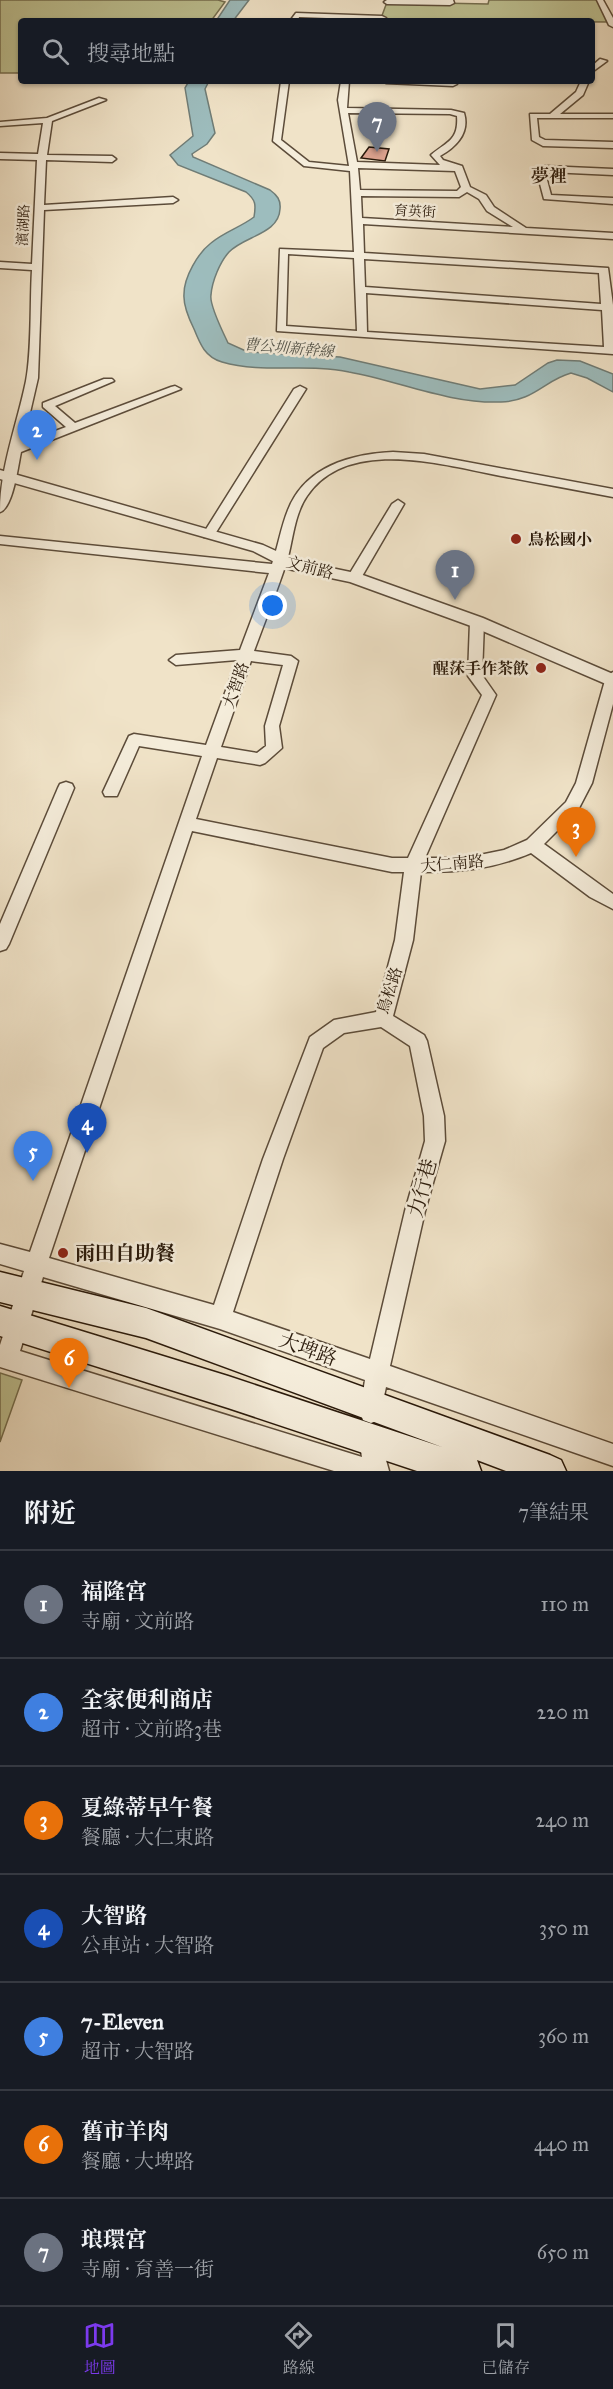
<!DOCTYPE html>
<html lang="zh-TW">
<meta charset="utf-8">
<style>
body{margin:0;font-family:"IM FELL Great Primer","Noto Serif TC",serif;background:#242831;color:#f1f3f6}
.you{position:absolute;left:273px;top:606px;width:21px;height:21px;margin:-15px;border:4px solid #fff;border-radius:50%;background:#1a73e8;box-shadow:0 0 0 9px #1a73e833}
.badge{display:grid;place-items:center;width:39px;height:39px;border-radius:50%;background:#7c3aed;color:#fff;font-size:20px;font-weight:700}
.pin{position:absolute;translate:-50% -50px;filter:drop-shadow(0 2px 3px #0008)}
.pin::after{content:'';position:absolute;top:32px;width:21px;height:18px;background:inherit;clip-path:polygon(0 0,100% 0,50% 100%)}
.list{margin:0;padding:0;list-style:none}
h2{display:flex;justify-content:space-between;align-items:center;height:78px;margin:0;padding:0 24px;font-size:26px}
h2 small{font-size:20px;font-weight:400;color:#9ea1a6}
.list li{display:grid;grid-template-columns:39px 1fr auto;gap:18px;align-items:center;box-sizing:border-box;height:108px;padding:0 24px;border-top:2px solid #363941}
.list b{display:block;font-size:22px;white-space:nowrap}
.list p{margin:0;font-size:20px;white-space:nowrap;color:#9ea1a6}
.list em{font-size:20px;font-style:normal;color:#9ea1a6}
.icon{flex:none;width:33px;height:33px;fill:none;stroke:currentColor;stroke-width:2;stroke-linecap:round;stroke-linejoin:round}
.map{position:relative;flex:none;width:613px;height:1471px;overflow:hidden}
.search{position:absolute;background:#171b24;box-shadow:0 2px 4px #0004;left:18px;right:18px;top:18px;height:66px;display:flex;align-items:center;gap:15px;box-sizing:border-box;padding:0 21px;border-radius:6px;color:#9ea1a6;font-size:22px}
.sheet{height:834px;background:#171b24}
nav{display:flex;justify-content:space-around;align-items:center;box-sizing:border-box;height:84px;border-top:2px solid #363941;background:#171b24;font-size:16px;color:#9ea1a6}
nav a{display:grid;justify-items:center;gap:3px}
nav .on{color:#7c3aed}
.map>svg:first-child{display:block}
</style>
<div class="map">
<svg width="613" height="1471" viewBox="0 0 613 1471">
<rect width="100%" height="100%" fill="#f0e3c8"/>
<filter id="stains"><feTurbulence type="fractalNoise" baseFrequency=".00333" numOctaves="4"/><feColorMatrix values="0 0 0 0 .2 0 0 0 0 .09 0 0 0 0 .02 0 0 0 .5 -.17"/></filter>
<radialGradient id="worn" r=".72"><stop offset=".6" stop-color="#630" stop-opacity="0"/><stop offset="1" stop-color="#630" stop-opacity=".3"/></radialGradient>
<!-- green -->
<g fill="#bec293" stroke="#746e4f" stroke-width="1.5">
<path d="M0,0H218L225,2L211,21H21V73H0Z"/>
<path d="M489,0H600L612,22L380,21L387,2L488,4Z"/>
<path d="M0,1373L22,1380L0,1442Z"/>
</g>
<!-- water -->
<g fill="#9dbdbe" stroke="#6f7c76" stroke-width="1.5">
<path d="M230,0H249L233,21H216Z"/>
<path d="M189,81H209L205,89L215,133L207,144L192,154L193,157L270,190C277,195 281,200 280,209C279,234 244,236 229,252C220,262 212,281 211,295C209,305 223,332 228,343L248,352L340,357L480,389L515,385L548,363L557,360L580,361L613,374V392L587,378L571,373C545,380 534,401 501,402C449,404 399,381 349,372C308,363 263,374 222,362C205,357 200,344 194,329C189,319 183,306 184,294C184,277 198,253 211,243C224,232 241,227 254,217C256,205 256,200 246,192L178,165L170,155L193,136L185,88Z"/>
</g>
<!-- building -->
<path fill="#daa18d" stroke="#2a1a0b" stroke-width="1.5" d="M369,147L389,149L385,161L361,158Z"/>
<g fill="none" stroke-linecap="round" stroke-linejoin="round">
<!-- minor casing -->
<g stroke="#5c4c3a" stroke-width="3">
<g id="minor">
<path d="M387,0H453L454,3L450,5L387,4L384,2Z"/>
<path d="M597,0H603L613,18V27L609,25Z"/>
<path d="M296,13L382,16L386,18L382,20L299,17L298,21H290Z"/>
<path d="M600,59L607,61L592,72V66Z"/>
<path d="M281,81H289L281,140L309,162L349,166L338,100L341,81H349L347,108L451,110L464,113C470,133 456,147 440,156L443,160L462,166L470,187L486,195L494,207L526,228L613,233V239L363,224L364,253L608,268L613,305V354L277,331L280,249L354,252L350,171L304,166L273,141ZM348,113L450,114L457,116C459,141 446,142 431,155L440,165L357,162ZM358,168L455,171L461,187L457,191L360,190ZM467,192L479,199L487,211L513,227L362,218L361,196L459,197ZM288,254L354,258L357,331L286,326ZM364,259L599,273L601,304L365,287ZM366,293L602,310L604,347L367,332Z"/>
<path d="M382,81H439L457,84L453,86L386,83Z"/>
<path d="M581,81H589L583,95L560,114H613V118H537L539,137L545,140L613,142V148L543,146L532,140L530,114H550L576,92Z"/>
<path d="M99,98L106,100L52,121L47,155L112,156L116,159L112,162L46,160L44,205L173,197L178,200L173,203L44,210L38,378L23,443L66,427L43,407V403L104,379H112L114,381L55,406L75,423L171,387L175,386L181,389L21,452C18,466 13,508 0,512C0,467 17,425 26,381C32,350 30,303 32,270L0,268V262L32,264L37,160L0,159V153L38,154L43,123L0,126V122L47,118Z"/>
<path d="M545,166L613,169V175L549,172L547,180L551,195L613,198V204L544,199L539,180L541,169Z"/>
<path d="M300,386L306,389L215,534L214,537H204L203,534L294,389Z"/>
<path d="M393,452L424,454L613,489V497C576,490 538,483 501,476C443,465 348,436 307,496C294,515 293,540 287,561C277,591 265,621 254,651L291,656L298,661L279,726L282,748L265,763L260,765L217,758L196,819L392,858H408L482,695L468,676L470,622L477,617L484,622L482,675L496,695L425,858H465L504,850L527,840L566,802L576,783L606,677L613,672V704L592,783L578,810L544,844L613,894V909L590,897L531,853C493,869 461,872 421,872L413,940L393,1016L424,1035L427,1041L444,1116L445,1141L425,1211L390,1366L613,1444V1466L386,1387L379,1420L371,1423L363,1420L360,1412L365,1380L220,1329L43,1277L20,1351L362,1457L359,1439L362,1431L370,1428L378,1431L389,1471H334L0,1367V1345L24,1271L0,1264V1244L30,1252L202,756L139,746L117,796H105L103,792L129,736L134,734L206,745L237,660L176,665L169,660L176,655L240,650L269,573L0,544V536L272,564C278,547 281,527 288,510C305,467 350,454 393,452ZM251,661L283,665L265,726L266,746L257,753L221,747ZM192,831L392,872H404L395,940L376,1012L334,1020L310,1037L263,1159L214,1305L49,1258ZM381,1027L410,1046L424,1116L425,1141L405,1211L370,1359L233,1312L283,1159L323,1048L344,1033Z"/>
<path d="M398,500L404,504L361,578L354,582L349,581L347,578L392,504Z"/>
<path d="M66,782L72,784L74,788L9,944L6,949L0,951V924L58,788L60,784Z"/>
</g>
</g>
<!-- tertiary casing -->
<g stroke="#5c4c3a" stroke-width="3">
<path id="tertiary" d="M0,470L263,545L298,561L360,574L483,618L613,674V687L471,626L350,582L288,569L253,551L0,479Z"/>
</g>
<!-- secondary casing -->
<g stroke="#2a1a0b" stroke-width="3">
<path id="secondary" d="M0,1272L146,1308L550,1455L561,1460L566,1471H506L477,1460L481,1471H417L228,1408L0,1336V1306L228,1376L442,1447L146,1338L0,1302Z"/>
</g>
<!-- minor -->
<use href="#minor" fill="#f5eddb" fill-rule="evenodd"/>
<!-- tertiary -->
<use href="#tertiary" fill="#f5eddb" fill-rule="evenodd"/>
<!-- secondary -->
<use href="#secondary" fill="#f5eddb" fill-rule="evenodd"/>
</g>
<!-- markers -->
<g fill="#8f2418" stroke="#f5eddb" stroke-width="2">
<circle cx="516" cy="539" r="6"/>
<circle cx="541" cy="668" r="6"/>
<circle cx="63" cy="1253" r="6"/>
</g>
<g text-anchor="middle" stroke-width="5" stroke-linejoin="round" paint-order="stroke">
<!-- far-street labels -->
<g font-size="14" fill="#2a1a0b" stroke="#f5eddb">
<text transform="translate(415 211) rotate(3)" y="5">育英街</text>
<text transform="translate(23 225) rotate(-87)" y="5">濱湖路</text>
</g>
<!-- far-water labels -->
<g font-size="15" font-style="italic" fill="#52534a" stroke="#f5eddb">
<text transform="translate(289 348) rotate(5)" y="5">曹公圳新幹線</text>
</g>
<!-- poi labels -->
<g font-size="16" font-weight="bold" fill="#2a1a0b" stroke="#f5eddb" text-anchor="start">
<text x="528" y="545">鳥松國小</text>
<text x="529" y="674" text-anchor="end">醒莯手作茶飲</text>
</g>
<!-- street labels -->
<g font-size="16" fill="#2a1a0b" stroke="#f5eddb">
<text transform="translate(310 567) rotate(15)" y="6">文前路</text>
<text transform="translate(235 685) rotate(-70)" y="6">大智路</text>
<text transform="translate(452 863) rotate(-5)" y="6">大仁南路</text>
<text transform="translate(389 990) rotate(-72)" y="6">鳥松路</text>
</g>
<!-- far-district labels -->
<g font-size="18" font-weight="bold" fill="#2a1a0b" stroke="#f5eddb">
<text x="549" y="182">夢裡</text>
</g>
<!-- near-street labels -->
<g font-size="20" fill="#2a1a0b" stroke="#f5eddb">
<text transform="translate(422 1188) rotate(-75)" y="7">力行巷</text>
<text transform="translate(308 1349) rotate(20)" y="7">大埤路</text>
</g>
<!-- near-poi labels -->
<g font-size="20" font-weight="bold" fill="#2a1a0b" stroke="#f5eddb" text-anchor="start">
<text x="75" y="1260">雨田自助餐</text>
</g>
</g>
<rect width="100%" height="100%" filter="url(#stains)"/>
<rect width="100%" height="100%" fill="url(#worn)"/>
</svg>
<div class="you"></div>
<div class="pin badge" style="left:455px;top:600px;background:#6b7280">1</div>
<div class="pin badge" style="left:37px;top:460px;background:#3f7fe0">2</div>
<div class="pin badge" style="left:576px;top:857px;background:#e8710a">3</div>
<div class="pin badge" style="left:87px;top:1153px;background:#1a4fb4">4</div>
<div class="pin badge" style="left:33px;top:1181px;background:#3f7fe0">5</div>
<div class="pin badge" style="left:69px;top:1388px;background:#e8710a">6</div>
<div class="pin badge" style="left:377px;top:152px;background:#6b7280">7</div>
<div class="search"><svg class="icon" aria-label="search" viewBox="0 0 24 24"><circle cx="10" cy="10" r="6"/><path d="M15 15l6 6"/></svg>搜尋地點</div>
</div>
<section class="sheet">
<h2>附近<small>7筆結果</small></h2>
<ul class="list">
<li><span class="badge" style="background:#6b7280">1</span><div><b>福隆宮</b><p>寺廟 · 文前路</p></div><em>110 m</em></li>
<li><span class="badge" style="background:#3f7fe0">2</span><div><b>全家便利商店</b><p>超市 · 文前路3巷</p></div><em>220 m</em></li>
<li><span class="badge" style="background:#e8710a">3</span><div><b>夏綠蒂早午餐</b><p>餐廳 · 大仁東路</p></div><em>240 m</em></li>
<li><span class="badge" style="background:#1a4fb4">4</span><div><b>大智路</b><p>公車站 · 大智路</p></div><em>350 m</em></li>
<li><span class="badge" style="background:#3f7fe0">5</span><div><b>7-Eleven</b><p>超市 · 大智路</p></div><em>360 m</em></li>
<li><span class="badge" style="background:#e8710a">6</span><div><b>舊市羊肉</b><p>餐廳 · 大埤路</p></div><em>440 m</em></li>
<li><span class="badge" style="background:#6b7280">7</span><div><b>琅環宮</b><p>寺廟 · 育善一街</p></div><em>650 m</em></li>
</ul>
</section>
<nav>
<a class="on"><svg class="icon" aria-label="map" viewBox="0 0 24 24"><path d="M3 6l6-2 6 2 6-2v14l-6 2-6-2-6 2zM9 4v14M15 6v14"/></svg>地圖</a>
<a><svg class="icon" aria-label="directions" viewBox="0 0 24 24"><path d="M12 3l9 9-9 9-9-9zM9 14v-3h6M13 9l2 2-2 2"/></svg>路線</a>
<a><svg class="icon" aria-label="saved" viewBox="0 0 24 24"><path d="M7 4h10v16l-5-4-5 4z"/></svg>已儲存</a>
</nav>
